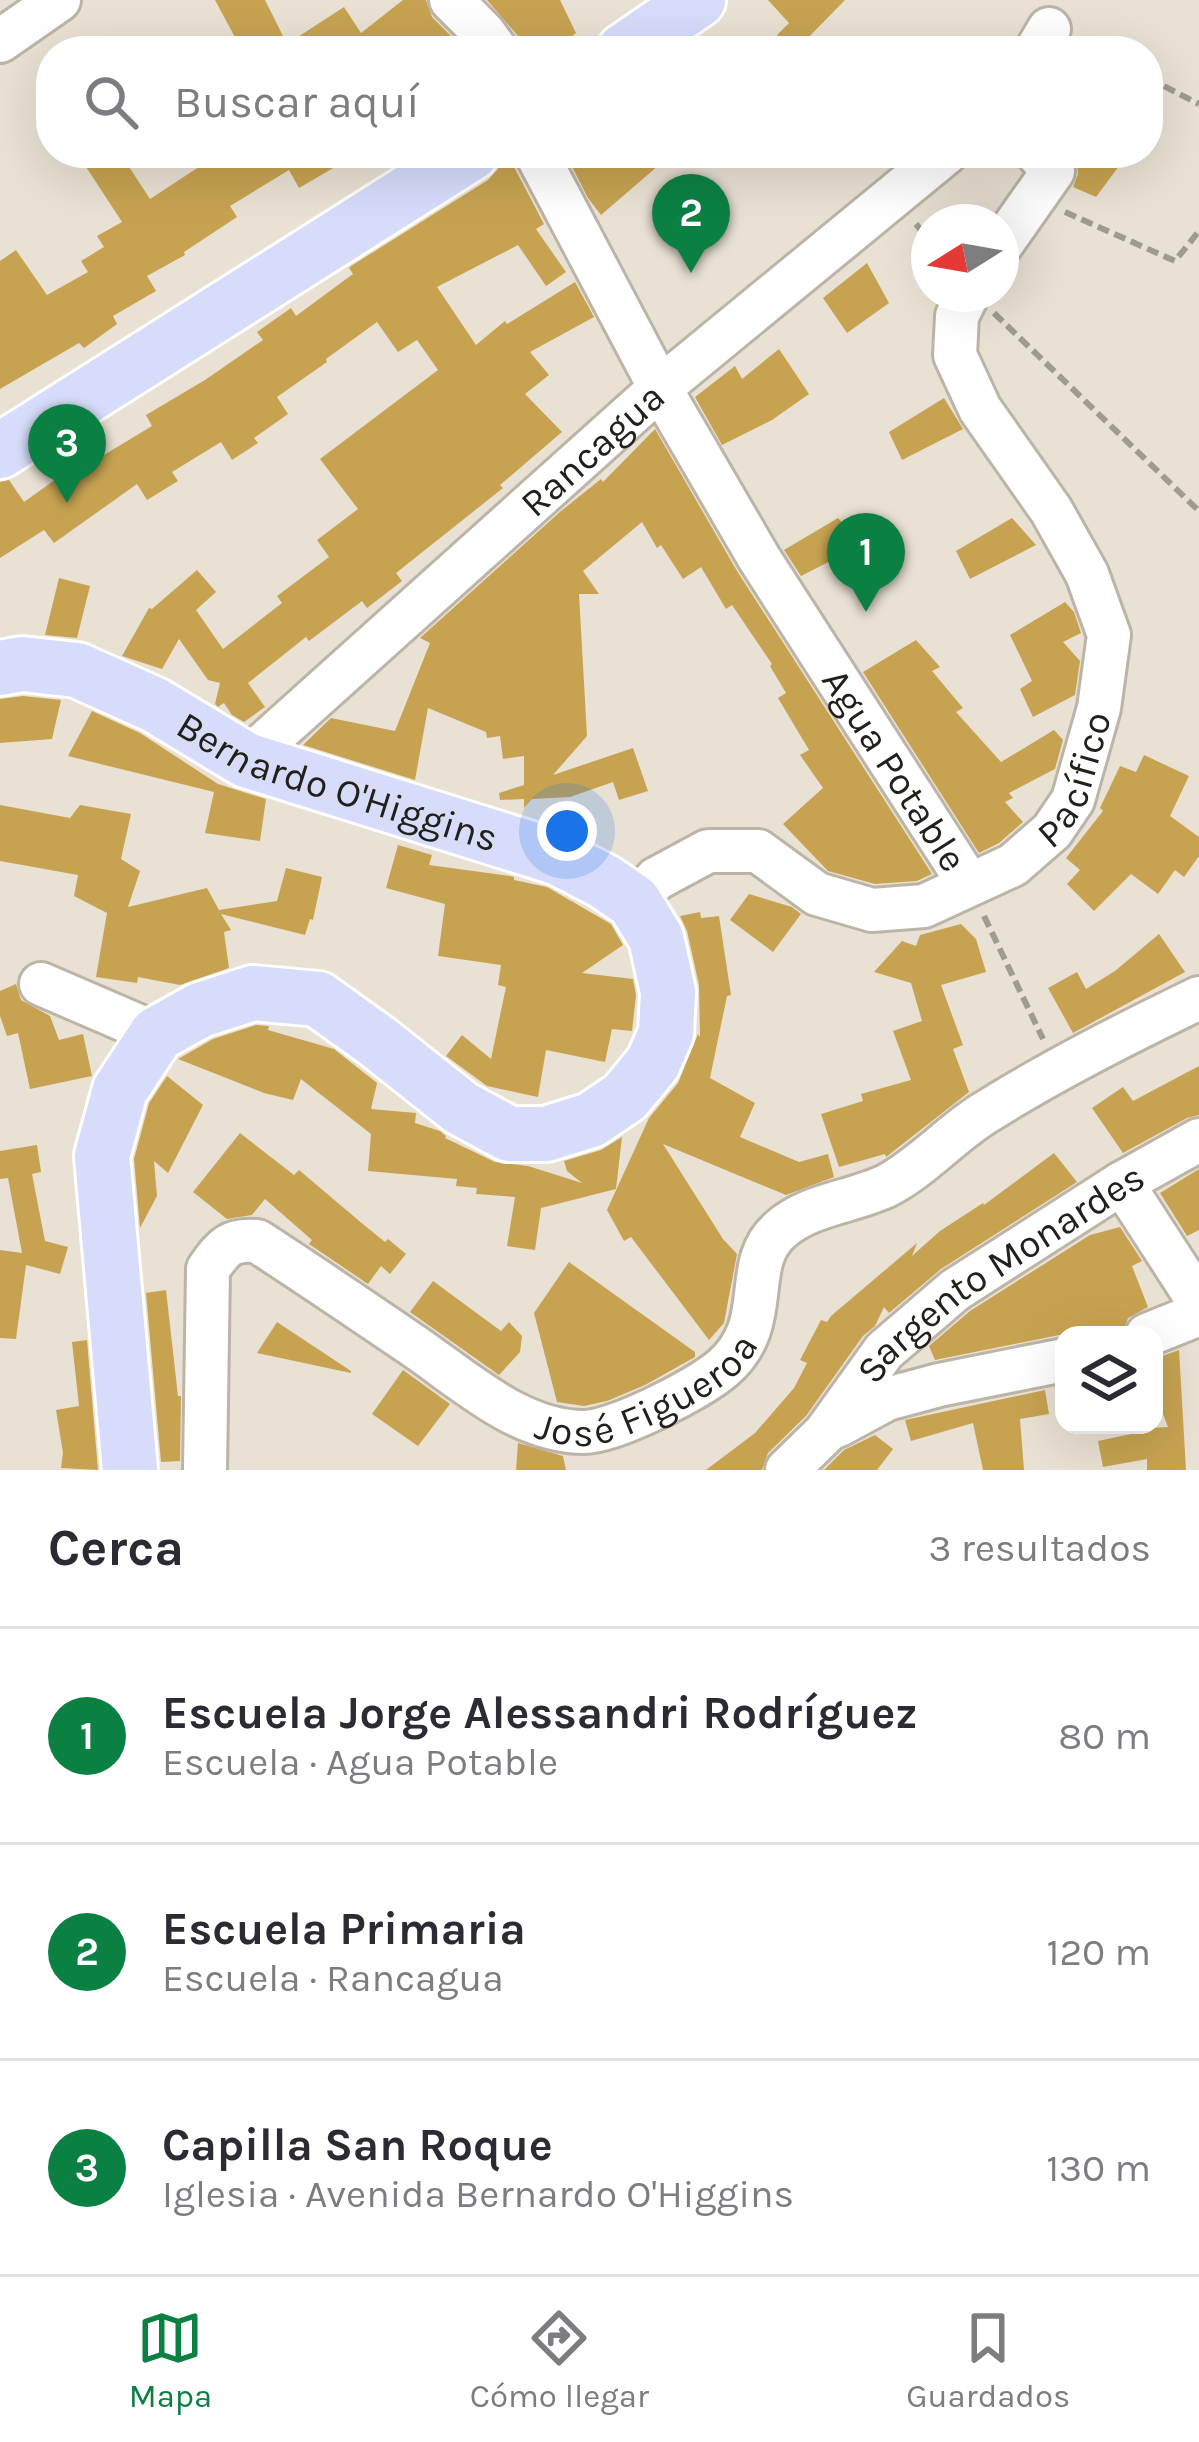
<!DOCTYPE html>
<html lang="es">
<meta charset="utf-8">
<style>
body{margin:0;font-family:Karla,sans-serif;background:#f2f2f3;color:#2b2b33}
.controls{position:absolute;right:36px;bottom:36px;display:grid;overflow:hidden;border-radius:24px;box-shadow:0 12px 48px #0002}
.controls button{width:108px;height:108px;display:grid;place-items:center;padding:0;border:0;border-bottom:3px solid #e1e1e2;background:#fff;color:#2b2b33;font:60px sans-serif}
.compass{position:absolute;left:911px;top:204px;width:108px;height:108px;border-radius:50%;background:#fff;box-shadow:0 12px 48px #0002;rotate:259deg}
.you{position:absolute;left:567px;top:831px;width:42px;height:42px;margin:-30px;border:9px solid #fff;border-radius:50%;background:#1a73e8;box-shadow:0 0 0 18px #1a73e833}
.badge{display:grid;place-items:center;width:78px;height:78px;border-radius:50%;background:#0b8043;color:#fff;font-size:39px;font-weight:700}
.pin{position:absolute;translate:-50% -99px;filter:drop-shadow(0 3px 6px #0008)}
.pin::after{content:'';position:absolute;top:63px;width:42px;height:36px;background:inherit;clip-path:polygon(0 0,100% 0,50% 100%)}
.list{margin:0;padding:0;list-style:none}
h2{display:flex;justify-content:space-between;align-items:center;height:156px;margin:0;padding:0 48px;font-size:51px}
h2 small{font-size:39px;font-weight:400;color:#7c7c81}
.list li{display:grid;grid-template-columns:78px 1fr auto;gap:36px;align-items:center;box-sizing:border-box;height:216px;padding:0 48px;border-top:3px solid #e1e1e2}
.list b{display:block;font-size:45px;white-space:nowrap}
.list p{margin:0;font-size:39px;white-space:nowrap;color:#7c7c81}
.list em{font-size:39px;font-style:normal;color:#7c7c81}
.icon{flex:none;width:66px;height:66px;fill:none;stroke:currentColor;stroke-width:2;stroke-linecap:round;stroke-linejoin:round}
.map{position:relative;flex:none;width:1199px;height:1470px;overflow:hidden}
.search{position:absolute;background:#fff;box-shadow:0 12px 48px #0002;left:36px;right:36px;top:36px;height:132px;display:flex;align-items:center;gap:30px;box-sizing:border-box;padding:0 42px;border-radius:48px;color:#7c7c81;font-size:45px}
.sheet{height:804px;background:#fff}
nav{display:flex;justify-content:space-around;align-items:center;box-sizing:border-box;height:168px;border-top:3px solid #e1e1e2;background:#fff;font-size:33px;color:#7c7c81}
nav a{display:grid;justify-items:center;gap:6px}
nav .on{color:#0b8043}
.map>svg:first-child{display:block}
</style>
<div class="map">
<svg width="1199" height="1470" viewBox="0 0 1199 1470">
<rect width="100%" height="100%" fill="#e9e1d3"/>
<!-- building -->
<g fill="#c7a351">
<path d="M215,0H265L287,44L344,7L361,33L403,0H426L432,17L466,51H245L239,40L237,41Z"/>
<path d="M487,0H560L576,33L554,51H522L518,36Z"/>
<path d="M768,0H845L795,51H791L777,35L789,23Z"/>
<path d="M77,153H120L150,199L205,163L198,153H359L299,188L289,170L230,206L237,217L184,252L185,255L147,276L156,291L113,316L117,324L84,348L79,343L0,389V261L16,250L47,295L88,272L81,261L104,247L97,236L122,222Z"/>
<path d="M507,153H511L513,165L544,224L536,229L566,272L546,286L518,245L437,287L476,345L505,321L507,324L575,282L594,317L530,352L549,375L525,394L562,432L500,485L503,488L396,573L402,581L367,608L362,601L309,641L306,637L248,683L265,707L244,722L232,715L224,703L218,707L215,704L220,683L208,680L179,639L162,669L122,656L149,608L152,609L197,570L216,592L196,610L223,649L282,603L277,596L329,557L317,540L358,509L320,459L438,370L417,340L398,352L377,322L326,359L327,362L277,397L288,414L254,438L258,443L232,460L221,442L172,472L178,481L147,500L137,484L54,543L44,530L0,558V482L9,480L24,502L80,462L84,467L152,426L146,415L205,380L263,340L257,332L291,308L296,316L353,274L349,268L351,266L488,180L498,169L502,157Z"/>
<path d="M565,153H673L601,215L588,198Z"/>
<path d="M1089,153L1119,166L1096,197L1073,187L1078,174L1077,163L1072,154Z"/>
<path d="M867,263L889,303L847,333L823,298Z"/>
<path d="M779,349L809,394L772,420L722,445L695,397L735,366L742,379Z"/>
<path d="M944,398L963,429L902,460L889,432Z"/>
<path d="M655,429L737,571L932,874L917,881L875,884L828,871L783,824L823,788L800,755L809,750L778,698L786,693L770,666L772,664L732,605L726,609L701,567L683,579L661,545L657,548L642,522L583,571L599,594H579L587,736L553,775L633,748L648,791L619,800L613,782L570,797L532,799L524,808V799L500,800L499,793L524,785V756L503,759L500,736L487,738L486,732L428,708L415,780L303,745L331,718L395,731L430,643L420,638L561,511L601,479L603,482Z"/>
<path d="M838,518L862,545L801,576L784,550Z"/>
<path d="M1012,518L1036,545L970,579L956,551Z"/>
<path d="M59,578L90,586L77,638L45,635Z"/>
<path d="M1065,602L1074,612L1081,633L1063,642L1080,661L1075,695L1033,717L1020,689L1032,681L1010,635Z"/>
<path d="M916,640L940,667L932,671L963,708L956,712L1001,762L1054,730L1063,740L1055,769L1009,793L1013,798L1005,802L1023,822L999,843L979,853L863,672Z"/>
<path d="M23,696L61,700L52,739L0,743V699Z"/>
<path d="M92,711L140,733L218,784L266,799L260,841L205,833L214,792L68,756Z"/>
<path d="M1144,755L1189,776L1170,816L1199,837V856L1184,877L1175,870L1158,894L1131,874L1094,911L1067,884L1080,870L1066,858L1103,811L1100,808L1120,766L1136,772Z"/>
<path d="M0,805L70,818L80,805L131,814L121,859L140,871L128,907L207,888L219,910L277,901L286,868L322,877L313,920L310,919L305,935L221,914L231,930L224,932L229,968L180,985L138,977L137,983L96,977L107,913L74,896L78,875L0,861Z"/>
<path d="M398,845L432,855L429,865L510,876L514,877V880L547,887L611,924L623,945L582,973L633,979L636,995L632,1031L612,1029L605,1062L546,1050L538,1097L487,1086L446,1056L462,1035L491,1059L506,987L498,985L501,965L438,956L445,904L386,888Z"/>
<path d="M749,894L792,907L801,914L773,952L730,920Z"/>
<path d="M700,912L701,918L719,916L731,995L727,996L710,1078L755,1103L740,1137L799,1162L828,1154L834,1177L786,1195L663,1144L723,1239L737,1254L724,1323L709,1340L631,1237L624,1241L607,1210L649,1118L678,1083L698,1034L700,1037L699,985L687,931L680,916Z"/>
<path d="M961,924L976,939L986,972L941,985L963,1045L953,1049L969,1092L886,1157L885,1154L839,1167L821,1114L863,1101L861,1094L911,1080L893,1031L922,1021L911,983L874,972L902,941L916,946L920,935Z"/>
<path d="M1159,934L1185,972L1073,1033L1048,988L1077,972L1086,989L1115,971Z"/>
<path d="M16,984L21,1000L50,1016L59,1040L83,1034L92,1076L30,1089L18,1033L7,1036L0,1016V991Z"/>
<path d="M256,1025L269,1026L268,1030L334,1049L377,1083L371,1109L416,1113L415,1123L440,1131L446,1136L445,1138L495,1162L528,1166L582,1183L567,1171L564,1161L601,1150L622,1137L616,1189L541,1208L535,1250L507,1246L515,1197L476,1194L477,1188L456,1186L457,1179L368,1171L371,1134L301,1079L293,1100L264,1093L178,1059L213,1039Z"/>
<path d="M1199,1066V1115L1187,1118L1123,1153L1092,1108L1123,1087L1133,1101Z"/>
<path d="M167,1076L203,1105L168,1173L154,1161L157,1196L140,1228L134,1159L149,1103Z"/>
<path d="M240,1133L294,1175L299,1170L364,1225L385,1242L388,1239L406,1254L390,1274L381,1266L368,1284L309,1244L312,1240L265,1199L252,1215L227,1219L193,1192Z"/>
<path d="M37,1145L41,1172L32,1174L45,1241L68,1247L60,1274L26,1265L16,1339L0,1338V1250L22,1253L8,1178L0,1179V1151Z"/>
<path d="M1054,1153L1077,1182L941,1269L889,1313L884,1307L875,1326L863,1336L806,1416L768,1453L762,1470H706L755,1433L794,1388L807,1363L800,1360L821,1320L827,1322L831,1316L917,1243L912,1256L940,1231L983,1203L984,1205Z"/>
<path d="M1199,1169V1230L1187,1236L1160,1193Z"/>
<path d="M1120,1227L1142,1261L1132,1266L1148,1307L1128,1318L1122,1335H1059L935,1360L929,1346L970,1311L1090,1235Z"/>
<path d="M569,1262L695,1352V1357L645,1385L607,1401L584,1406L557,1402L534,1313Z"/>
<path d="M433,1281L501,1331L509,1322L522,1336L520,1352L499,1375L410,1312Z"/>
<path d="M166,1290L178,1396H181L180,1461L161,1462L146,1293Z"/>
<path d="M277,1322L351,1371V1373L257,1353Z"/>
<path d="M87,1340L98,1470L61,1468L63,1453L56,1410L79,1406L72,1342Z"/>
<path d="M1179,1350L1186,1470H1147V1459L1103,1467L1098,1441L1145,1431V1428L1168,1427L1154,1391V1359Z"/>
<path d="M403,1370L450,1404L418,1446L372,1414Z"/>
<path d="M1045,1390L1049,1414L1020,1419L1024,1470H983L973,1423L911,1441L905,1420Z"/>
<path d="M875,1435L893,1449L877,1470H824L844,1450Z"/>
<path d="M518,1443L563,1456L566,1470H516Z"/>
</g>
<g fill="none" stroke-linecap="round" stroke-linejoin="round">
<!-- minor casing -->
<g stroke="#bcb5a7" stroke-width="48">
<g id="minor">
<path d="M451,0L484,33L497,51"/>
<path d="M0,41L59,0"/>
<path d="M1036,51L1049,29"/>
<path id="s1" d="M536,153L660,388L759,558L969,884"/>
<path d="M1001,245L1053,171L1037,153"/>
<path id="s2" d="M246,760L660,388L946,153"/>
<path id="s3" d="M634,902L656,879L708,851H758L817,894L872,910L924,906L1013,865L1052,831L1073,800L1099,708L1109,635L1087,574L1051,510L980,409L955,355L957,316L968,294"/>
<path d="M41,984L157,1034"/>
<path d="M1122,1183L1199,1302"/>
<path d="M1147,1335L1199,1314"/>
<path d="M837,1426L887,1399L939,1385L1064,1360"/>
<path id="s4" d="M205,1470L208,1269C224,1247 229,1239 257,1241C308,1274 358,1308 408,1342C461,1377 517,1432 584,1432C615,1432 698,1389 723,1368C775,1323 740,1265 780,1230C808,1204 854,1202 888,1185C923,1166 950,1135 983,1114C1053,1070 1125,1034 1199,998"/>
<path id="s5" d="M787,1470L825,1433L884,1351L955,1290L1122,1183L1199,1140"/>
</g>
</g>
<!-- major casing -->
<g stroke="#fff" stroke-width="60">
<g id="major">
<path d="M624,51L698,0"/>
<path d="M0,451L471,153"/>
<path id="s6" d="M0,668L22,664L77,670L155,705L246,760L559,858L605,882L634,902L656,938L668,992L666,1033L653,1063L625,1097L591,1120L546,1134H509L461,1108L378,1042L318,999L253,993L200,1010L157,1034L120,1090L102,1156L130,1470"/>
</g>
</g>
<!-- path -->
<g stroke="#a09a8f" stroke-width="6" stroke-dasharray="12 6" stroke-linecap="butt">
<path d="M1078,43L1094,51"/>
<path d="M1148,78L1199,104"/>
<path d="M1065,212L1175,261L1199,231"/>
<path d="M916,224L929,240"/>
<path d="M994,313L1199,511"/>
<path d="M984,916L1043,1039"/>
</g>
<!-- minor -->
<use href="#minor" stroke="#fff" stroke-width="42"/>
<!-- major -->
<use href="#major" stroke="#d6dcfa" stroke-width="54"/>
</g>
<g text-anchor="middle" stroke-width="9" stroke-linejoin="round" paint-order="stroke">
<!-- street labels -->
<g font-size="39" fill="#22201a" stroke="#fff">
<text dy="14" stroke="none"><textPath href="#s2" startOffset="465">Rancagua</textPath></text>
<text dy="14" stroke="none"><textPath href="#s1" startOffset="714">Agua Potable</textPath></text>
<text dy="14" stroke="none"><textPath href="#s3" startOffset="531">Pacífico</textPath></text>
<text dy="14" stroke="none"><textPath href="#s6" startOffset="363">Bernardo O'Higgins</textPath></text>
<text dy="14" stroke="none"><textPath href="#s5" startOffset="294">Sargento Monardes</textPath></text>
<text dy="14" stroke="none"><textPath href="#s4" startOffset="717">José Figueroa</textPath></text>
</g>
</g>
</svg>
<div class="controls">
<button><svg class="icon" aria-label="layers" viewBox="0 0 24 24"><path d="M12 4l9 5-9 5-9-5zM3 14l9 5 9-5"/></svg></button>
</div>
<svg class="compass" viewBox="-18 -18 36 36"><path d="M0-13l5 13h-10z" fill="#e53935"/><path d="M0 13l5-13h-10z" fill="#7c7c81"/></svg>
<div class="you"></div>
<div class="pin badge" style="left:866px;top:612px">1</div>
<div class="pin badge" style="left:691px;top:273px">2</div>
<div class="pin badge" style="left:67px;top:503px">3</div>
<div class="search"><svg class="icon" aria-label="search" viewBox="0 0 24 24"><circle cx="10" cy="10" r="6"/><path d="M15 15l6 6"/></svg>Buscar aquí</div>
</div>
<section class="sheet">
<h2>Cerca<small>3 resultados</small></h2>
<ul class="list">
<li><span class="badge">1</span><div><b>Escuela Jorge Alessandri Rodríguez</b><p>Escuela · Agua Potable</p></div><em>80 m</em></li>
<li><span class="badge">2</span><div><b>Escuela Primaria</b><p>Escuela · Rancagua</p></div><em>120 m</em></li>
<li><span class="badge">3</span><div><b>Capilla San Roque</b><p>Iglesia · Avenida Bernardo O'Higgins</p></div><em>130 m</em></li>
</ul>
</section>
<nav>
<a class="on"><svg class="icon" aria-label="map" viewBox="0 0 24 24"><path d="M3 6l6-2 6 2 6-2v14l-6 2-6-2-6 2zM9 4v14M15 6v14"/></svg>Mapa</a>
<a><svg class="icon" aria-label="directions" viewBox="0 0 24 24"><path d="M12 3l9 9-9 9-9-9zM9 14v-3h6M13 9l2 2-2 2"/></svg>Cómo llegar</a>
<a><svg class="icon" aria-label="saved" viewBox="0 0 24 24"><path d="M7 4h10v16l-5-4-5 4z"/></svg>Guardados</a>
</nav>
